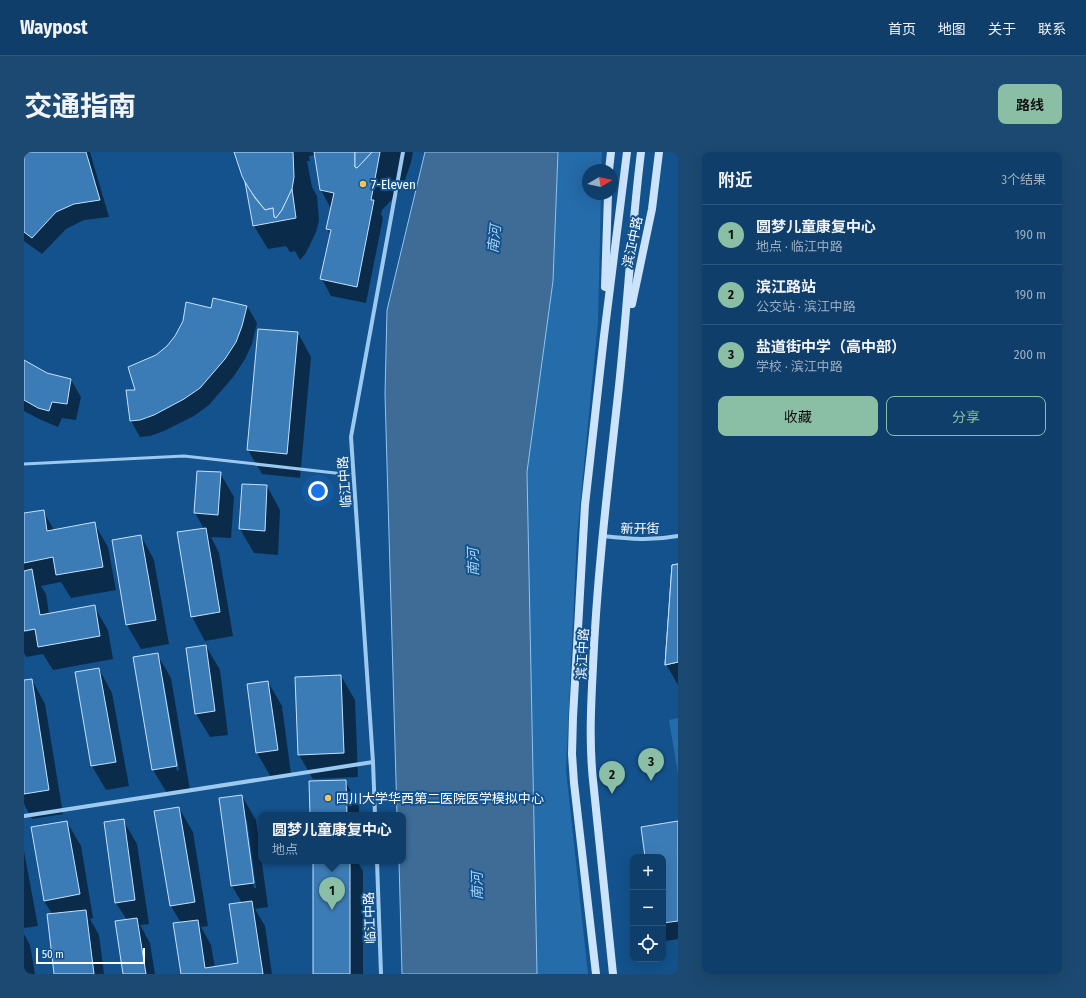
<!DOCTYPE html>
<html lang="zh">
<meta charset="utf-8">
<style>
body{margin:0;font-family:"Fira Sans Condensed","Noto Sans SC",sans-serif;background:#1c4971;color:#f1f3f6}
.controls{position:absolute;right:12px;bottom:12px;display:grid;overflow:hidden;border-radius:8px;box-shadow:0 4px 16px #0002}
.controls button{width:36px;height:36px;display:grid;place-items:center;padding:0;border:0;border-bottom:1px solid #2e577d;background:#0e3e69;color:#f1f3f6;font:20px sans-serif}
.compass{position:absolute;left:558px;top:12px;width:36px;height:36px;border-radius:50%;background:#0e3e69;box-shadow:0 4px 16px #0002;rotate:81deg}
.scale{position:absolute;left:12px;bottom:10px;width:109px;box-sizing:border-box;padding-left:4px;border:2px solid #fff;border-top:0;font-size:11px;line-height:14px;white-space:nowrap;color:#fff;-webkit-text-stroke:3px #13528c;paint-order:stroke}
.you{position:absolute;left:294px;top:339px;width:14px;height:14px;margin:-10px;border:3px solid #fff;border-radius:50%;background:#1a73e8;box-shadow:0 0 0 6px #1a73e833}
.badge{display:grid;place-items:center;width:26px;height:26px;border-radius:50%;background:#8abfa5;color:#111;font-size:13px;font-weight:700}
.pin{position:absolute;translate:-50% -33px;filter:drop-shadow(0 1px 2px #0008)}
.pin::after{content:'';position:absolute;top:21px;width:14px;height:12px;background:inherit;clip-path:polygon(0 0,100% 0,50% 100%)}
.popup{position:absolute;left:234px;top:660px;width:148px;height:52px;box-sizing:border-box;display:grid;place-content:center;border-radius:8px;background:#0e3e69;filter:drop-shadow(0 1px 3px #0005);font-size:13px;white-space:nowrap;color:#9baec0}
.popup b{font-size:15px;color:#f1f3f6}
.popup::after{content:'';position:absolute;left:50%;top:100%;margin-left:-8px;border:8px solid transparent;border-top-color:#0e3e69}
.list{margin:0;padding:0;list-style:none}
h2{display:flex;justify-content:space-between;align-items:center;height:52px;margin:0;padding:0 16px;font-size:17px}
h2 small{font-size:13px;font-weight:400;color:#9baec0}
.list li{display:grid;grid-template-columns:26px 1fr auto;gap:12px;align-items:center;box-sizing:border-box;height:60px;padding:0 16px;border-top:1px solid #2e577d}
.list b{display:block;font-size:15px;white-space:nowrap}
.list p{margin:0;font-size:13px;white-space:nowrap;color:#9baec0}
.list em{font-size:13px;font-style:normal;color:#9baec0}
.actions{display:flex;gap:8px;padding:12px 16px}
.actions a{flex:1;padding:9px 0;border:1px solid #8abfa5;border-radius:8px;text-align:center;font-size:14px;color:#8abfa5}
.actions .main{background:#8abfa5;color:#111}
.icon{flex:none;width:22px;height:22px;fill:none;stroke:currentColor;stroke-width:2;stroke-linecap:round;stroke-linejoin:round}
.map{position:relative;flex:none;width:654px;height:822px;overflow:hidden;border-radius:8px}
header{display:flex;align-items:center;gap:24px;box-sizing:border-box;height:56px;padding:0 20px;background:#0e3e69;border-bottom:1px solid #2e577d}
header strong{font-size:19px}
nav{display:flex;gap:22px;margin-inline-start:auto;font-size:14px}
.intro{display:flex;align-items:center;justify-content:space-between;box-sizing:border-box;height:96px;padding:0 24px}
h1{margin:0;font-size:28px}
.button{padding:10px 18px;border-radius:8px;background:#8abfa5;color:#111;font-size:14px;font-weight:700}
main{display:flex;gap:24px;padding:0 24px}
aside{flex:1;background:#0e3e69;border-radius:8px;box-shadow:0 4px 16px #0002}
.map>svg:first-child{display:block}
</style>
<header>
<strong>Waypost</strong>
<nav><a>首页</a><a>地图</a><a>关于</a><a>联系</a></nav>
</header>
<div class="intro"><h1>交通指南</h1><a class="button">路线</a></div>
<main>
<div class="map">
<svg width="654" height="822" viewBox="0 0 654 822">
<rect width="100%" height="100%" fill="#13528c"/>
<!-- green -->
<g fill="#256cab">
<path d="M534,0H578L577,18H564V42H577L574,170L553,384L542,618L564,822H513L503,320L529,129Z"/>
<path d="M654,566V622L645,568Z"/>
</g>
<!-- water -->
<path fill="#3e6c97" stroke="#8ec5f4" d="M401,0H534L529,129L503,320L513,822H378L375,709H379V663H373L361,242L363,158Z"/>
<!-- shadow -->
<g fill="#0007" fill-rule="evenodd">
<path d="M0,0H66L85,65L60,68L42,77L18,102L0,89Z"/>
<path d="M211,0H389L387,10L380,31L375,40L358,58L357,62L359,66L342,151L307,144L298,127L307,83L303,77L308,55H306L297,38L291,3L285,4L286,9H283L288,35L293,44L295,68L292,80L282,101L276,108L271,99L266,100L262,94L244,97L230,74L226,40Z"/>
<path d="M223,154L233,171L228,192L221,207L210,224L185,253L170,264L140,279L126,284L116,285L107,269L113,239L133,204L188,157Z"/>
<path d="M274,181L287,205L276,326L238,322L224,298Z"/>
<path d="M0,209L22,222L47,228L57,245L52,268L38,266L34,275L15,267L0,259Z"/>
<path d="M174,320L196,321L210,345L207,386L187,385L195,401L209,484L181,489L168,465L180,377L171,361Z"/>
<path d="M219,333L243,334L256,358L254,403L230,401L216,377Z"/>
<path d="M19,359L30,378L70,371L84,395L92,438L47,446L37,430L17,434L22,442L25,462L70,454L84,478L89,507L29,518L19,502L2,505L0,501V480L16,477V475L0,478V362Z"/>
<path d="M117,384L130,408L145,492L117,497L103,473Z"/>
<path d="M654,413V533L642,512Z"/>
<path d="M182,494L196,518L204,583L186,585L172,562Z"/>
<path d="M133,502L147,526L166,638L143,641L129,618ZM137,526H139L155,618L153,619Z"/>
<path d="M75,517L88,541L105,634L82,638L68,614L52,521Z"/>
<path d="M317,524L331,548L334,625L289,627L275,603Z"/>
<path d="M8,528L21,552L39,662L8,667L0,652V529Z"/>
<path d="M244,530L258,554L267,622L247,625L233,601L224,533Z"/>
<path d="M321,629L335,653V663H287Z"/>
<path d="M218,644L232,668L244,755L231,757L241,774L248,822H158L157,771L147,754L132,660L155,656L169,680L184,774L177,775L187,793L191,816L215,812L218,751L208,734L196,647ZM221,668H223L232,736H230Z"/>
<path d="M99,668L113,692L125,772L116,773L126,791L131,822H100L103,768L92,751Z"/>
<path d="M43,670L57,694L69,766L66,767L75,783L80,822H31L29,763L20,749Z"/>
<path d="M654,671V787L642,789L639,783V705H622Z"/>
<path d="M0,699L14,774L0,776Z"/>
<path d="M290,709H333L339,719V822H290Z"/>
<path d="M0,782L6,793L11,822H0Z"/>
</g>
<!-- building -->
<g fill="#3c7cb6" stroke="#c3e1fc">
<path d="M0,0H62L76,48L50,52L32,60L8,86L0,80Z"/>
<path d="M210,0H269L270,25L268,37L258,58L252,66L250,65L249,56L241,58L224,36L218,24Z"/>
<path d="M290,0H331V15L333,16L348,0H356L347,48H350L333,135L296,127L307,78L302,77L310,41L296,38Z"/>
<path d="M331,0H348L333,16L331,15Z"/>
<path d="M221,30L231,46L241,58L249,56L250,65L252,66L258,58L268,37L272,66L229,74Z"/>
<path d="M189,146L223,154L218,174L212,190L201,207L176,236L160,247L130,263L116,268L106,269L102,238H111L104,215L132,203L143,194L151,184L159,169L162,150L187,156Z"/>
<path d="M234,177L274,180L263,302L223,298Z"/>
<path d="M0,208L23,221L47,227L43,252L28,250L25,259L14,256L0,248Z"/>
<path d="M173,319L197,320L194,363L170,361Z"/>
<path d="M218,332L243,333L241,379L215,377Z"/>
<path d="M20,358L23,379L71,370L79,415L32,423L29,405L0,411V361Z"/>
<path d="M182,376L196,460L167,465L153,380Z"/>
<path d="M117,383L132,468L102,473L88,388Z"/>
<path d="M654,412V510L641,513L648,413Z"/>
<path d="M654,412V510L641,513L648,413Z"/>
<path d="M8,417L16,463L71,453L76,484L14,495L11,477L0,479V419Z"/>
<path d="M182,493L191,559L171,562L162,496Z"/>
<path d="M134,501L153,614L128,618L109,505Z"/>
<path d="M75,516L92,610L67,614L51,520Z"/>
<path d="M317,523L320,601L274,603L271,525Z"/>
<path d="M8,527L25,638L0,642V528Z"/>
<path d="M244,529L254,598L232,601L223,532Z"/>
<path d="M322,628L323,663H286L285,629Z"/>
<path d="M218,643L230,731L207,734L195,646Z"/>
<path d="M155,655L171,750L146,754L130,659Z"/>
<path d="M100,667L111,748L91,751L80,670Z"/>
<path d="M43,669L56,742L20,749L7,675Z"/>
<path d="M654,669V769L639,771V705H621L617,675Z"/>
<rect x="289" y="709" width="37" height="113"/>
<path d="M228,749L239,822H157L149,771L174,768L181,816L214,811L205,752Z"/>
<path d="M62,758L70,822H30L23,762Z"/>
<path d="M113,766L122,822H99L91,769Z"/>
</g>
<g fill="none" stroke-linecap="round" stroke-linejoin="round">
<!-- lane -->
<path stroke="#9cc9f0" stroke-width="3" d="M0,312L160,304L329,323"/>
<!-- street -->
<g stroke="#9cc9f0" stroke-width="4">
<path d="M579,384C606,387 627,389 654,384"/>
<path d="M351,663L349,610L327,285L379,0"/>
<path d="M0,664L349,610"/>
<path d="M353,709L357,822"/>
</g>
<!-- secondary -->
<g stroke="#cbe3fb" stroke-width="8">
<path d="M585,18L587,0"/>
<path d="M581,135L584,42"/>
<path d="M608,152L628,57L635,0"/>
<path d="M572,822L550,631L548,602L549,565L561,353L580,184L603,0"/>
<path d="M589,822L569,628C565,590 567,553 569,514C573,423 584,333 594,243C603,162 607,81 617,0"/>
</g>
</g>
<!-- markers -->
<g fill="#ffc35c" stroke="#13528c" stroke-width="1.5">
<circle cx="339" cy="32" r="4"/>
<circle cx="304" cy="646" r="4"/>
</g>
<g text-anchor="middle" stroke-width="4" stroke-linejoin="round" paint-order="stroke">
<!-- poi labels -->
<g font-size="13" fill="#fff" stroke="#13528c" text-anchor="start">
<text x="347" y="37">7-Eleven</text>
<text x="312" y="651">四川大学华西第二医院医学模拟中心</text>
</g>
<!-- street labels -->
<g font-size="13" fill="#fff" stroke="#13528c">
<text transform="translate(608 90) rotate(-78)" y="5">滨江中路</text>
<text transform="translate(320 330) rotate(-94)" y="5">临江中路</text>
<text x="616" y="381">新开街</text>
<text transform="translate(558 502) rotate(-87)" y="5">滨江中路</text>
<text transform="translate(345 766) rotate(-92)" y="5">临江中路</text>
</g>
<!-- water labels -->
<g font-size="14" font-style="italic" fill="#a8d3f8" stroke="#13528c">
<text transform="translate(470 87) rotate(-84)" y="5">南河</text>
<text transform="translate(449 410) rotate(-91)" y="5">南河</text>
<text transform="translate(453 734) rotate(-91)" y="5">南河</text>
</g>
</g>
</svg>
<div class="controls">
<button>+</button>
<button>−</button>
<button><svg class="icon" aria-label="locate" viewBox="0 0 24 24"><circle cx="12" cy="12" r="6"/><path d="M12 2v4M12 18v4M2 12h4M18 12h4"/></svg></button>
</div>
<svg class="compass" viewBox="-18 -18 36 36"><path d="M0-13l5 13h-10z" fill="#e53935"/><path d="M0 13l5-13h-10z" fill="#9baec0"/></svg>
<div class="scale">50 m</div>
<div class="you"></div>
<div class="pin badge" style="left:308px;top:758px">1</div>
<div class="popup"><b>圆梦儿童康复中心</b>地点</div>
<div class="pin badge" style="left:588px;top:642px">2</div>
<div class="pin badge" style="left:627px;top:629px">3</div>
</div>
<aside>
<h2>附近<small>3个结果</small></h2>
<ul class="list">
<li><span class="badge">1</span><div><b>圆梦儿童康复中心</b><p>地点 · 临江中路</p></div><em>190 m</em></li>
<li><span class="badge">2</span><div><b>滨江路站</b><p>公交站 · 滨江中路</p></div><em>190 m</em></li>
<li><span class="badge">3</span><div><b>盐道街中学（高中部）</b><p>学校 · 滨江中路</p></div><em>200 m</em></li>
</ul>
<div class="actions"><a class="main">收藏</a><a>分享</a></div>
</aside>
</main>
